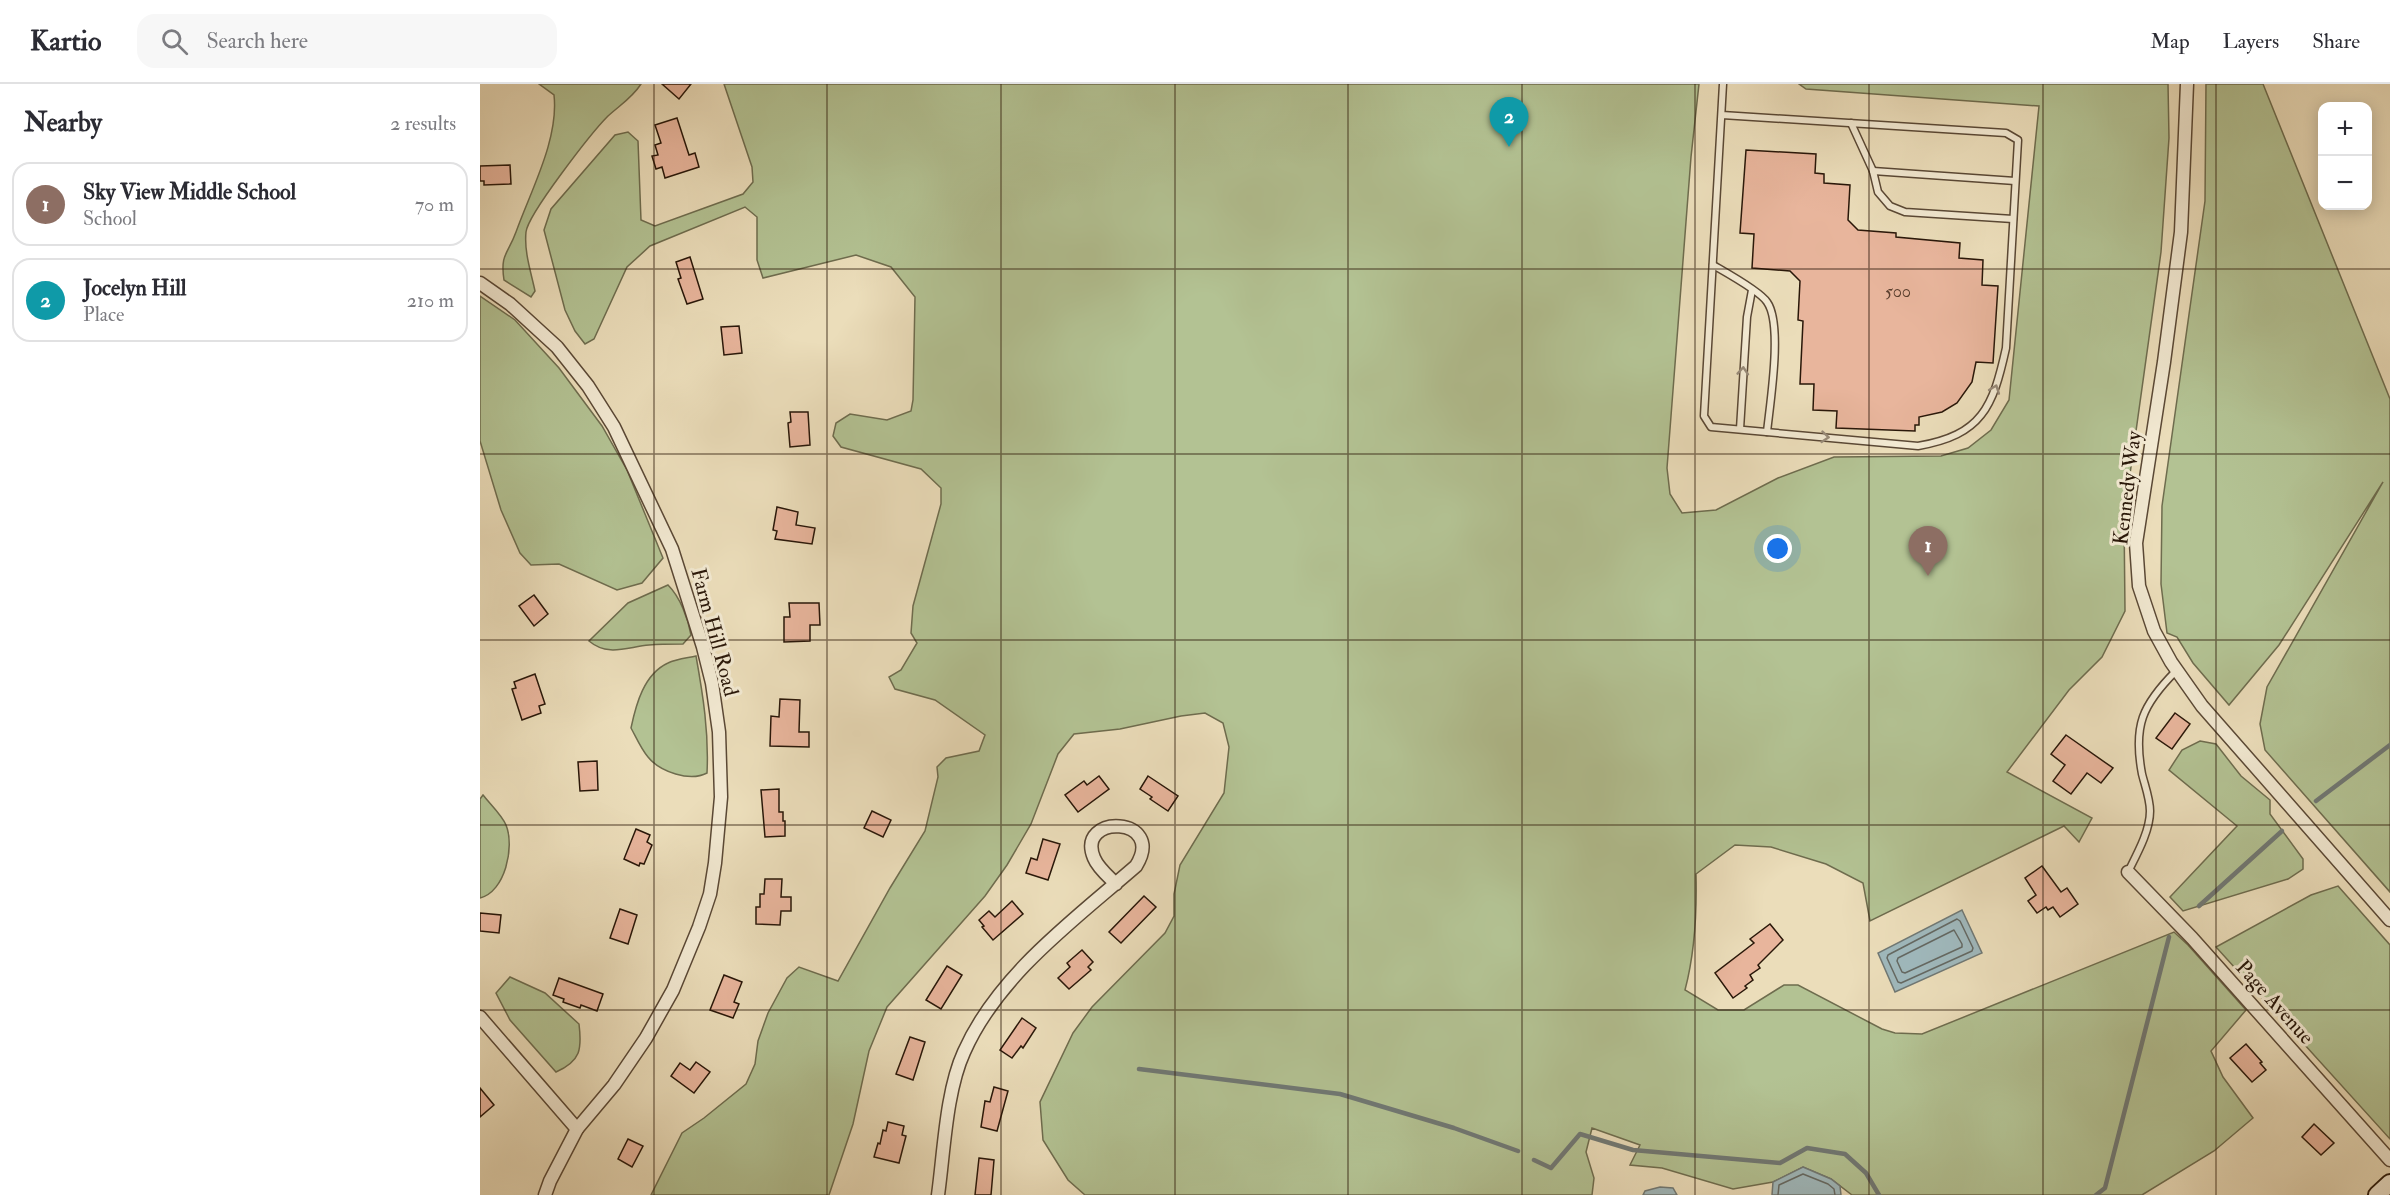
<!DOCTYPE html>
<meta charset="utf-8">
<style>
body{margin:0;font-family:"IM FELL Double Pica",serif;background:#f7f7f7;color:#2b2b33}
.controls{position:absolute;right:18px;top:18px;display:grid;overflow:hidden;border-radius:12px;box-shadow:0 3px 15px #0003}
.controls button{width:54px;height:54px;display:grid;place-items:center;padding:0;border:0;border-bottom:2px solid #e1e1e2;background:#fff;color:#2b2b33;font:30px sans-serif}
.you{position:absolute;left:1298px;top:465px;width:21px;height:21px;margin:-15px;border:4px solid #fff;border-radius:50%;background:#1a73e8;box-shadow:0 0 0 9px #1a73e833}
.badge{display:grid;place-items:center;width:39px;height:39px;border-radius:50%;background:#8f2418;color:#fff;font-size:20px;font-weight:700}
.pin{position:absolute;translate:-50% -50px;filter:drop-shadow(0 2px 3px #0008)}
.pin::after{content:'';position:absolute;top:32px;width:21px;height:18px;background:inherit;clip-path:polygon(0 0,100% 0,50% 100%)}
.list{margin:0;padding:0;list-style:none}
h2{display:flex;justify-content:space-between;align-items:center;height:78px;margin:0;padding:0 24px;font-size:26px}
h2 small{font-size:20px;font-weight:400;color:#7c7c81}
.list li{display:grid;grid-template-columns:39px 1fr auto;gap:18px;align-items:center;box-sizing:border-box;height:84px;margin:0 12px 12px;padding:0 12px;border:2px solid #e1e1e2;border-radius:18px}
.list b{display:block;font-size:22px;white-space:nowrap}
.list p{margin:0;font-size:20px;white-space:nowrap;color:#7c7c81}
.list em{font-size:20px;font-style:normal;color:#7c7c81}
.icon{flex:none;width:33px;height:33px;fill:none;stroke:currentColor;stroke-width:2;stroke-linecap:round;stroke-linejoin:round}
.map{position:relative;flex:none;width:1910px;height:1111px;overflow:hidden}
header{display:flex;align-items:center;gap:36px;box-sizing:border-box;height:84px;padding:0 30px;background:#fff;border-bottom:2px solid #e1e1e2}
header strong{font-size:28px}
nav{display:flex;gap:33px;margin-inline-start:auto;font-size:21px}
.search{width:420px;height:54px;background:#f7f7f7;display:flex;align-items:center;gap:15px;box-sizing:border-box;padding:0 21px;border-radius:18px;color:#7c7c81;font-size:22px}
main{display:flex}
aside{flex:1;background:#fff}
.map>svg:first-child{display:block}
</style>
<header>
<strong>Kartio</strong>
<div class="search"><svg class="icon" aria-label="search" viewBox="0 0 24 24"><circle cx="10" cy="10" r="6"/><path d="M15 15l6 6"/></svg>Search here</div>
<nav><a>Map</a><a>Layers</a><a>Share</a></nav>
</header>
<main>
<aside>
<h2>Nearby<small>2 results</small></h2>
<ul class="list">
<li><span class="badge" style="background:#8d6e63">1</span><div><b>Sky View Middle School</b><p>School</p></div><em>70 m</em></li>
<li><span class="badge" style="background:#0f9aa8">2</span><div><b>Jocelyn Hill</b><p>Place</p></div><em>210 m</em></li>
</ul>
</aside>
<div class="map">
<svg width="1910" height="1111" viewBox="0 0 1910 1111">
<rect width="100%" height="100%" fill="#ebddba"/>
<filter id="stains"><feTurbulence type="fractalNoise" baseFrequency=".00333" numOctaves="4"/><feColorMatrix values="0 0 0 0 .2 0 0 0 0 .09 0 0 0 0 .02 0 0 0 .5 -.17"/></filter>
<radialGradient id="worn" r=".72"><stop offset=".6" stop-color="#630" stop-opacity="0"/><stop offset="1" stop-color="#630" stop-opacity=".3"/></radialGradient>
<!-- green -->
<g fill="#b3c293" stroke="#6e6c4e" stroke-width="1.5">
<path d="M59,0H161C152,14 140,21 128,32C112,48 48,130 46,148C44,168 51,188 55,207L51,213L24,196C20,170 28,170 36,148C51,106 79,55 74,11Z"/>
<path d="M244,0H1219L1211,73L1187,384L1190,410L1202,429L1236,426L1298,394L1354,373L1461,372L1488,364L1511,346L1529,316L1559,22L1326,5L1319,0H1688L1689,54L1681,168L1644,433L1645,527L1622,573L1589,606L1527,688L1612,734L1599,758L1584,742L1390,837L1383,799L1346,780L1291,763L1255,761L1216,790C1217,830 1215,868 1205,906L1238,926H1264L1304,901H1318L1402,945L1415,949L1442,950L1694,848L1708,861L1766,926L1731,967L1743,993L1773,1034L1734,1067L1662,1111H1372L1351,1095L1323,1083L1293,1098L1253,1105L1182,1084L1150,1081L1160,1061L1112,1044L1106,1068L1114,1094L1112,1111H605L588,1096L563,1056L560,1018L593,949L612,923L685,849L694,832V810L700,781L744,709L749,663L743,639L725,629L701,632L640,645L594,650L578,670L551,740L527,781L505,812L407,923L389,967L373,1040L349,1111H171L202,1049L224,1034L266,1000L275,980L278,957L288,929L307,894L319,883L358,897L410,804L445,747L458,693L457,683L466,674L499,667L505,651L455,616L415,605L409,593L421,586L437,559L431,549L433,522L461,420V404L441,385L361,363L353,352L356,339L370,330L407,336L431,327L433,316L435,213L411,183L376,171L283,194L277,176V133L265,123L170,162L147,183L114,255L105,260L95,247L85,226L64,146L71,125L135,51L148,48L158,57L161,136L175,142L263,110L273,98L272,83Z"/>
<path d="M1726,0H1783L1910,315V808L1785,666L1780,640L1787,603L1903,398L1799,561L1749,621L1713,579L1697,553L1687,549L1681,500L1682,422L1725,117Z"/>
<path d="M0,212L35,236L79,284L122,342L147,386L183,474L162,499L137,506L79,480L51,481L40,469L21,426L0,357Z"/>
<path d="M188,501C200,513 208,534 211,551L203,560C192,560 180,560 169,561C147,563 128,573 109,557L148,519Z"/>
<path d="M216,572C223,611 229,649 227,689C210,698 180,688 168,673C161,665 156,653 151,644C156,620 164,590 188,579C196,575 207,574 216,572Z"/>
<path d="M1720,657L1736,660L1761,692L1790,716V730L1823,775V785L1808,795L1703,827L1690,813L1757,742L1689,686L1702,666Z"/>
<path d="M3,711C10,720 22,731 26,741C35,763 25,808 0,814V715Z"/>
<path d="M1858,802L1910,861V1055L1736,863L1831,811Z"/>
<path d="M30,893L65,909L99,940C102,965 101,977 76,988L30,936L16,909Z"/>
</g>
<!-- water -->
<g fill="#9fb8bc" stroke="#707874" stroke-width="1.5">
<path d="M1482,826L1502,869L1415,908L1398,869Z"/>
<path d="M1323,1083L1351,1095L1360,1102L1361,1111H1292L1293,1098Z"/>
<path d="M1180,1103L1193,1104L1197,1111H1163L1165,1107Z"/>
</g>
<g fill="none" stroke-linecap="round" stroke-linejoin="round">
<!-- shore -->
<g stroke="#646862" stroke-width="1.5">
<path d="M1477,835L1480,837L1493,864L1492,867L1421,899L1418,898L1407,874L1408,871Z"/>
<path d="M1474,846L1482,860V863L1425,889L1422,888L1417,877L1418,874Z"/>
<path d="M1298,1111L1299,1101L1323,1090L1348,1100L1354,1105L1355,1111"/>
</g>
<!-- stream -->
<g stroke="#707874" stroke-width="4.5">
<path d="M1836,717L1910,661"/>
<path d="M1719,822L1802,747"/>
<path d="M659,985L860,1010L974,1044L1038,1067"/>
<path d="M1054,1076L1071,1084L1100,1050L1153,1066L1300,1079L1327,1064L1365,1070L1386,1089L1399,1111"/>
<path d="M1616,1111L1625,1104L1689,853"/>
</g>
</g>
<!-- building -->
<g fill="#e8b59c" stroke="#291709" stroke-width="1.5">
<path d="M182,0H211L199,15Z"/>
<path d="M197,34L209,71L215,69L219,83L185,94L182,83L176,85L172,72L178,71L175,61L181,59L175,41Z"/>
<path d="M1266,66L1336,70L1335,89L1344,90V99L1370,101L1368,136L1378,146L1416,149V153L1480,159L1479,174L1503,176L1502,201L1518,202L1513,279L1496,278L1492,298L1477,319L1462,328L1439,333V341H1435V347L1356,344L1357,327L1333,326L1334,300H1320L1323,237L1318,236L1320,197L1310,187L1272,184L1274,150L1260,149Z"/>
<path d="M30,81L31,100L4,101V97H0V82Z"/>
<path d="M210,173L223,215L207,220L198,195L201,194L196,178Z"/>
<path d="M259,242L262,269L244,271L241,243Z"/>
<path d="M310,328H328L330,361L310,363L308,339L311,338Z"/>
<path d="M297,423L318,428L316,441L335,444L332,460L295,455L297,447L293,446Z"/>
<path d="M54,511L68,530L54,542L39,522Z"/>
<path d="M309,519H339L340,541H330V557L304,558V533H310Z"/>
<path d="M55,590L65,620L59,622L61,629L42,636L32,605L36,604L34,598Z"/>
<path d="M300,615L320,616L319,648H329V663L290,662L291,632L299,633Z"/>
<path d="M1695,629L1710,640L1692,665L1676,654Z"/>
<path d="M1586,651L1633,684L1621,699L1607,689L1591,710L1573,697L1585,681L1571,670Z"/>
<path d="M117,677L118,706L100,707L98,678Z"/>
<path d="M619,692L629,705L598,728L585,711L604,697L607,701Z"/>
<path d="M668,692L698,712L688,727L670,715L672,713L660,705Z"/>
<path d="M299,705V728H303V737H305V752L285,753L281,706Z"/>
<path d="M392,727L411,736L403,753L384,744Z"/>
<path d="M156,745L170,751L167,758L172,761L164,780L160,779L159,782L144,775Z"/>
<path d="M563,755L580,760L568,796L546,789L551,774L557,776Z"/>
<path d="M1562,782L1581,808L1587,804L1598,820L1580,833L1573,823L1568,826L1566,823L1557,829L1548,817L1556,811L1545,794Z"/>
<path d="M285,795H302L301,813H311V827H301L300,841L276,840V823H280V810H284Z"/>
<path d="M664,812L676,823L641,859L629,848Z"/>
<path d="M532,817L543,830L513,856L502,843L504,842L499,836L509,827L515,833Z"/>
<path d="M140,825L157,831L148,860L130,854Z"/>
<path d="M0,829L21,831L19,849L0,847Z"/>
<path d="M1290,840L1303,856L1278,881L1280,884L1270,891L1273,896L1265,902L1267,904L1253,914L1235,889L1274,859L1270,855Z"/>
<path d="M602,866L613,878L608,883L611,886L589,905L578,894L590,883L587,879Z"/>
<path d="M467,882L482,891L461,925L446,916Z"/>
<path d="M244,891L262,898L254,918L259,920L253,934L230,926Z"/>
<path d="M79,894L123,910L117,927L101,921L100,924L83,918L84,915L73,911Z"/>
<path d="M542,934L556,944L543,964L541,962L532,974L520,966Z"/>
<path d="M430,953L445,958L433,996L416,990Z"/>
<path d="M1766,960L1782,978L1780,979L1786,986L1772,998L1750,974Z"/>
<path d="M216,978L230,988L214,1009L191,992L200,979L210,986Z"/>
<path d="M514,1003L528,1007L517,1047L501,1043L505,1017L510,1018Z"/>
<path d="M0,1004L14,1021L0,1033Z"/>
<path d="M408,1038L424,1042L422,1051L426,1052L419,1079L394,1073L398,1059L400,1060L403,1046L406,1047Z"/>
<path d="M1834,1040L1854,1059L1841,1071L1822,1053Z"/>
<path d="M148,1055L163,1062L152,1083L138,1075Z"/>
<path d="M499,1074L514,1076L511,1111H495Z"/>
</g>
<g fill="none" stroke-linecap="round" stroke-linejoin="round">
<!-- service casing -->
<g stroke="#5a4835" stroke-width="9">
<g id="service">
<path d="M1242,31L1526,49L1538,56L1526,264C1513,323 1502,351 1438,362L1231,343L1224,332L1243,0"/>
<path d="M1371,39L1393,87L1398,108L1410,122L1425,128L1533,135"/>
<path d="M1393,87L1535,97"/>
<path d="M1233,181C1245,188 1280,207 1287,218C1303,240 1290,319 1287,348"/>
<path d="M1260,345L1267,233L1272,206"/>
<path d="M1648,788C1657,770 1670,747 1670,727C1670,715 1665,702 1662,690C1653,642 1662,621 1696,587"/>
</g>
</g>
<!-- minor casing -->
<g stroke="#5a4835" stroke-width="15">
<g id="minor">
<path d="M1707,0L1701,148L1684,278L1656,459L1659,502L1674,547L1691,578L1722,622L1910,836"/>
<path d="M0,199L30,220L77,263L108,302L134,343L192,465L223,563L232,599L239,648L241,713L235,779L230,810L219,843L193,906L166,954L134,1001L97,1045L0,933"/>
<path d="M1648,788L1712,854L1910,1076"/>
<path d="M65,1111L70,1097L97,1045"/>
<path d="M458,1111C464,1068 466,1007 484,968C518,891 594,836 656,782C687,732 595,729 614,774C618,784 628,792 636,800"/>
</g>
</g>
<!-- secondary casing -->
<g stroke="#291709" stroke-width="20">
<path id="secondary" d="M1897,1111L1910,1099"/>
</g>
<!-- service -->
<use href="#service" stroke="#f2e9d2" stroke-width="6"/>
<!-- minor -->
<use href="#minor" stroke="#f2e9d2" stroke-width="12"/>
<!-- secondary -->
<use href="#secondary" stroke="#f2e9d2" stroke-width="16"/>
</g>
<!-- one-way arrows -->
<defs><path id="oneway-chevron" d="M-2-3.5L2.5 0L-2 3.5" fill="none" stroke-width="1.6" stroke-linecap="round" stroke-linejoin="round" transform="scale(1.5)"/></defs>
<g stroke="#988a78">
<use href="#oneway-chevron" transform="translate(1263 287) rotate(-86)"/>
<use href="#oneway-chevron" transform="translate(1515 305) rotate(-70)"/>
<use href="#oneway-chevron" transform="translate(1345 353) rotate(5)"/>
</g>
<!-- grid -->
<path fill="none" stroke="#291709" stroke-width="1.5" stroke-opacity="0.55" d="M174,0V1111M347,0V1111M521,0V1111M695,0V1111M868,0V1111M1042,0V1111M1215,0V1111M1389,0V1111M1563,0V1111M1736,0V1111M0,185H1910M0,370H1910M0,556H1910M0,741H1910M0,926H1910"/>
<g text-anchor="middle" stroke-width="6" stroke-linejoin="round" paint-order="stroke">
<!-- number labels -->
<g font-size="18" fill="#593e2e">
<text x="1418" y="213">500</text>
</g>
<!-- street labels -->
<g font-size="21" fill="#291709" stroke="#f2e9d2">
<text transform="translate(1647 404) rotate(-83)" y="7">Kennedy Way</text>
<text transform="translate(235 548) rotate(75)" y="7">Farm Hill Road</text>
<text transform="translate(1795 918) rotate(48)" y="7">Page Avenue</text>
</g>
</g>
<rect width="100%" height="100%" filter="url(#stains)"/>
<rect width="100%" height="100%" fill="url(#worn)"/>
</svg>
<div class="controls">
<button>+</button>
<button>−</button>
</div>
<div class="you"></div>
<div class="pin badge" style="left:1448px;top:492px;background:#8d6e63">1</div>
<div class="pin badge" style="left:1029px;top:63px;background:#0f9aa8">2</div>
</div>
</main>
